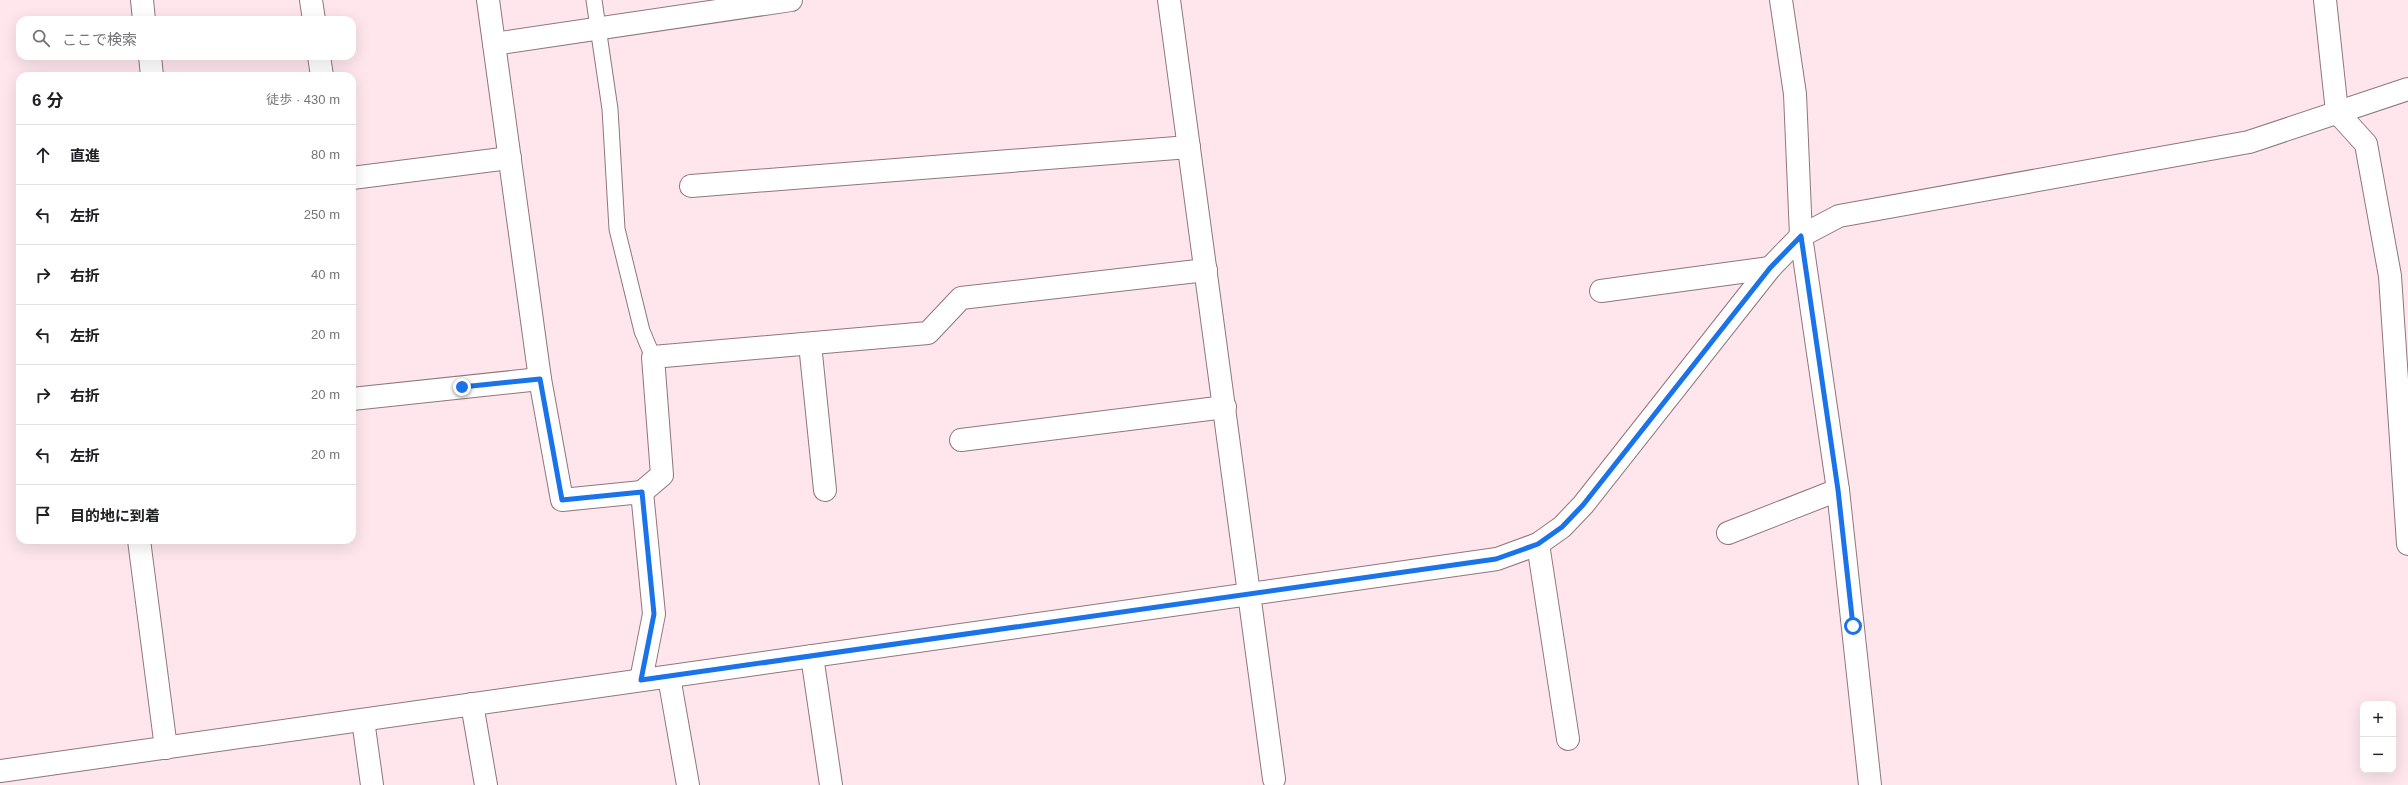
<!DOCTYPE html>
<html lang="ja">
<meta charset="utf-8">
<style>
body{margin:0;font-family:Arial,"Noto Sans JP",sans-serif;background:#f6f6f6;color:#202124}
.controls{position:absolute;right:12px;bottom:12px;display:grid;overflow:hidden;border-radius:8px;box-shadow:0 4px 16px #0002}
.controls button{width:36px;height:36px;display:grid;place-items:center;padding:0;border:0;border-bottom:1px solid #e0e0e0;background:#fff;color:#202124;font:20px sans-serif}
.stop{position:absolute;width:12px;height:12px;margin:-9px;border:3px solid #1a73e8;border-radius:50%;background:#fff}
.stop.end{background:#1a73e8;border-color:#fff;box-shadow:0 1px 4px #0008}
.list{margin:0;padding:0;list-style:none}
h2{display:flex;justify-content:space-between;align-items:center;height:52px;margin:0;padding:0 16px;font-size:17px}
h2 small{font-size:13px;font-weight:400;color:#757577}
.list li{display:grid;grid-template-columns:26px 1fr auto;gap:12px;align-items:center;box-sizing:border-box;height:60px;padding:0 16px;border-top:1px solid #e0e0e0}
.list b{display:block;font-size:15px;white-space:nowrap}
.list em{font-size:13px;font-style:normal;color:#757577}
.icon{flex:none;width:22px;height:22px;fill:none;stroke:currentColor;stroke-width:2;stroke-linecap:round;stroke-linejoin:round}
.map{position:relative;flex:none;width:2408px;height:785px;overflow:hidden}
.search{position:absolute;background:#fff;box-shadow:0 4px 16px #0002;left:16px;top:16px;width:340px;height:44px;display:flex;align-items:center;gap:10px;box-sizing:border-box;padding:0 14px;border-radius:12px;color:#757577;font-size:15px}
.panel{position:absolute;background:#fff;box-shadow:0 4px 16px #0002;left:16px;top:72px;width:340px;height:472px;border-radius:12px}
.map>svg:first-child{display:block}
</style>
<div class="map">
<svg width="2408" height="785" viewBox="0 0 2408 785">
<rect width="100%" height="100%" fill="#fee6ec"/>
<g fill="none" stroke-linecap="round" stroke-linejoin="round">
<!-- service casing -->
<g stroke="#90767c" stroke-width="17">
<path id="service" d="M594,0L610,109L617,229L642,331L653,357"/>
</g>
<!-- minor casing -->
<g stroke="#90767c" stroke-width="24">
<g id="minor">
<path d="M142,0L144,20"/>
<path d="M311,0L314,20"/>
<path d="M488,0L540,379L562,500L642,492L654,614L641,680"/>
<path d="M1169,0L1274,779"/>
<path d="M1781,0L1795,94L1801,236L1838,490L1870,785"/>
<path d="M2325,0L2337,112L2366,144L2390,276L2408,544"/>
<path d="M494,44L791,0"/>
<path d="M150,56L152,76"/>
<path d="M319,56L322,76"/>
<path d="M352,178L510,158"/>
<path d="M691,186L1189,147"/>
<path d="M1601,291L1770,268"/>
<path d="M810,344L825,490"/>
<path d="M352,399L540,379"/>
<path d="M961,440L1225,407"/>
<path d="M642,492L662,475L653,357L928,333L961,298L1206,270"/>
<path d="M1728,533L1838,490"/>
<path d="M139,540L166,748"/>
<path d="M1538,544L1568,739"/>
<path d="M812,656L831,785"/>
<path d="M669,677L688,785"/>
<path d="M472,704L486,785"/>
<path d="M363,720L372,785"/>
<path d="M0,771L1497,559L1538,544L1562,527L1583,505L1770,268L1801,236L1839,216L2249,142L2408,89"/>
</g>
</g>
<!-- service -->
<use href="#service" stroke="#fff" stroke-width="15"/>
<!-- minor -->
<use href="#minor" stroke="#fff" stroke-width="22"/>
</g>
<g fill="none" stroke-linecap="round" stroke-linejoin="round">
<!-- route -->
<path stroke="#1a73e8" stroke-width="5" d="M462,387L540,379L562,500L642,492L654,614L641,680L1496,559L1538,544L1562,527L1583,505L1770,268L1801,236L1838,490L1853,626"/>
</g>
</svg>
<div class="controls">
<button>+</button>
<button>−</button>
</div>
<div class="stop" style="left:1853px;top:626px"></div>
<div class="stop end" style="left:462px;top:387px"></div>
<div class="search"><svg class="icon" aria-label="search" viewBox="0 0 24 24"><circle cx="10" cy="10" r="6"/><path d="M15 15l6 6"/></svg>ここで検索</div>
<section class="panel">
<h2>6 分<small>徒歩 · 430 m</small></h2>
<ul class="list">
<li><svg class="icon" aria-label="ahead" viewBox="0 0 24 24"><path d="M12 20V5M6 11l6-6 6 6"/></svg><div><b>直進</b></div><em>80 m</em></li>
<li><svg class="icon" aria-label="left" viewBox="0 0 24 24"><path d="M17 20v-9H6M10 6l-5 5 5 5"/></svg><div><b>左折</b></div><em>250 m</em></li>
<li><svg class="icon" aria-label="right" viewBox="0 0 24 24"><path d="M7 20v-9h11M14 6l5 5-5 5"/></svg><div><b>右折</b></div><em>40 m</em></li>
<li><svg class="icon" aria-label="left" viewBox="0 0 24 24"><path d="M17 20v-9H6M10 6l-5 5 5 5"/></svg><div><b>左折</b></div><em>20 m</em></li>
<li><svg class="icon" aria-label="right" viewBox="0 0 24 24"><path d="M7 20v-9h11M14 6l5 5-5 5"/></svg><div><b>右折</b></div><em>20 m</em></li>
<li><svg class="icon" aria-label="left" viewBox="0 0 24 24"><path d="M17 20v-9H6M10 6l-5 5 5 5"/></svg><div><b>左折</b></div><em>20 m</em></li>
<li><svg class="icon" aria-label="arrive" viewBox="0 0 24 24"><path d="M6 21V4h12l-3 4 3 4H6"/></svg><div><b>目的地に到着</b></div></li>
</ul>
</section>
</div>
